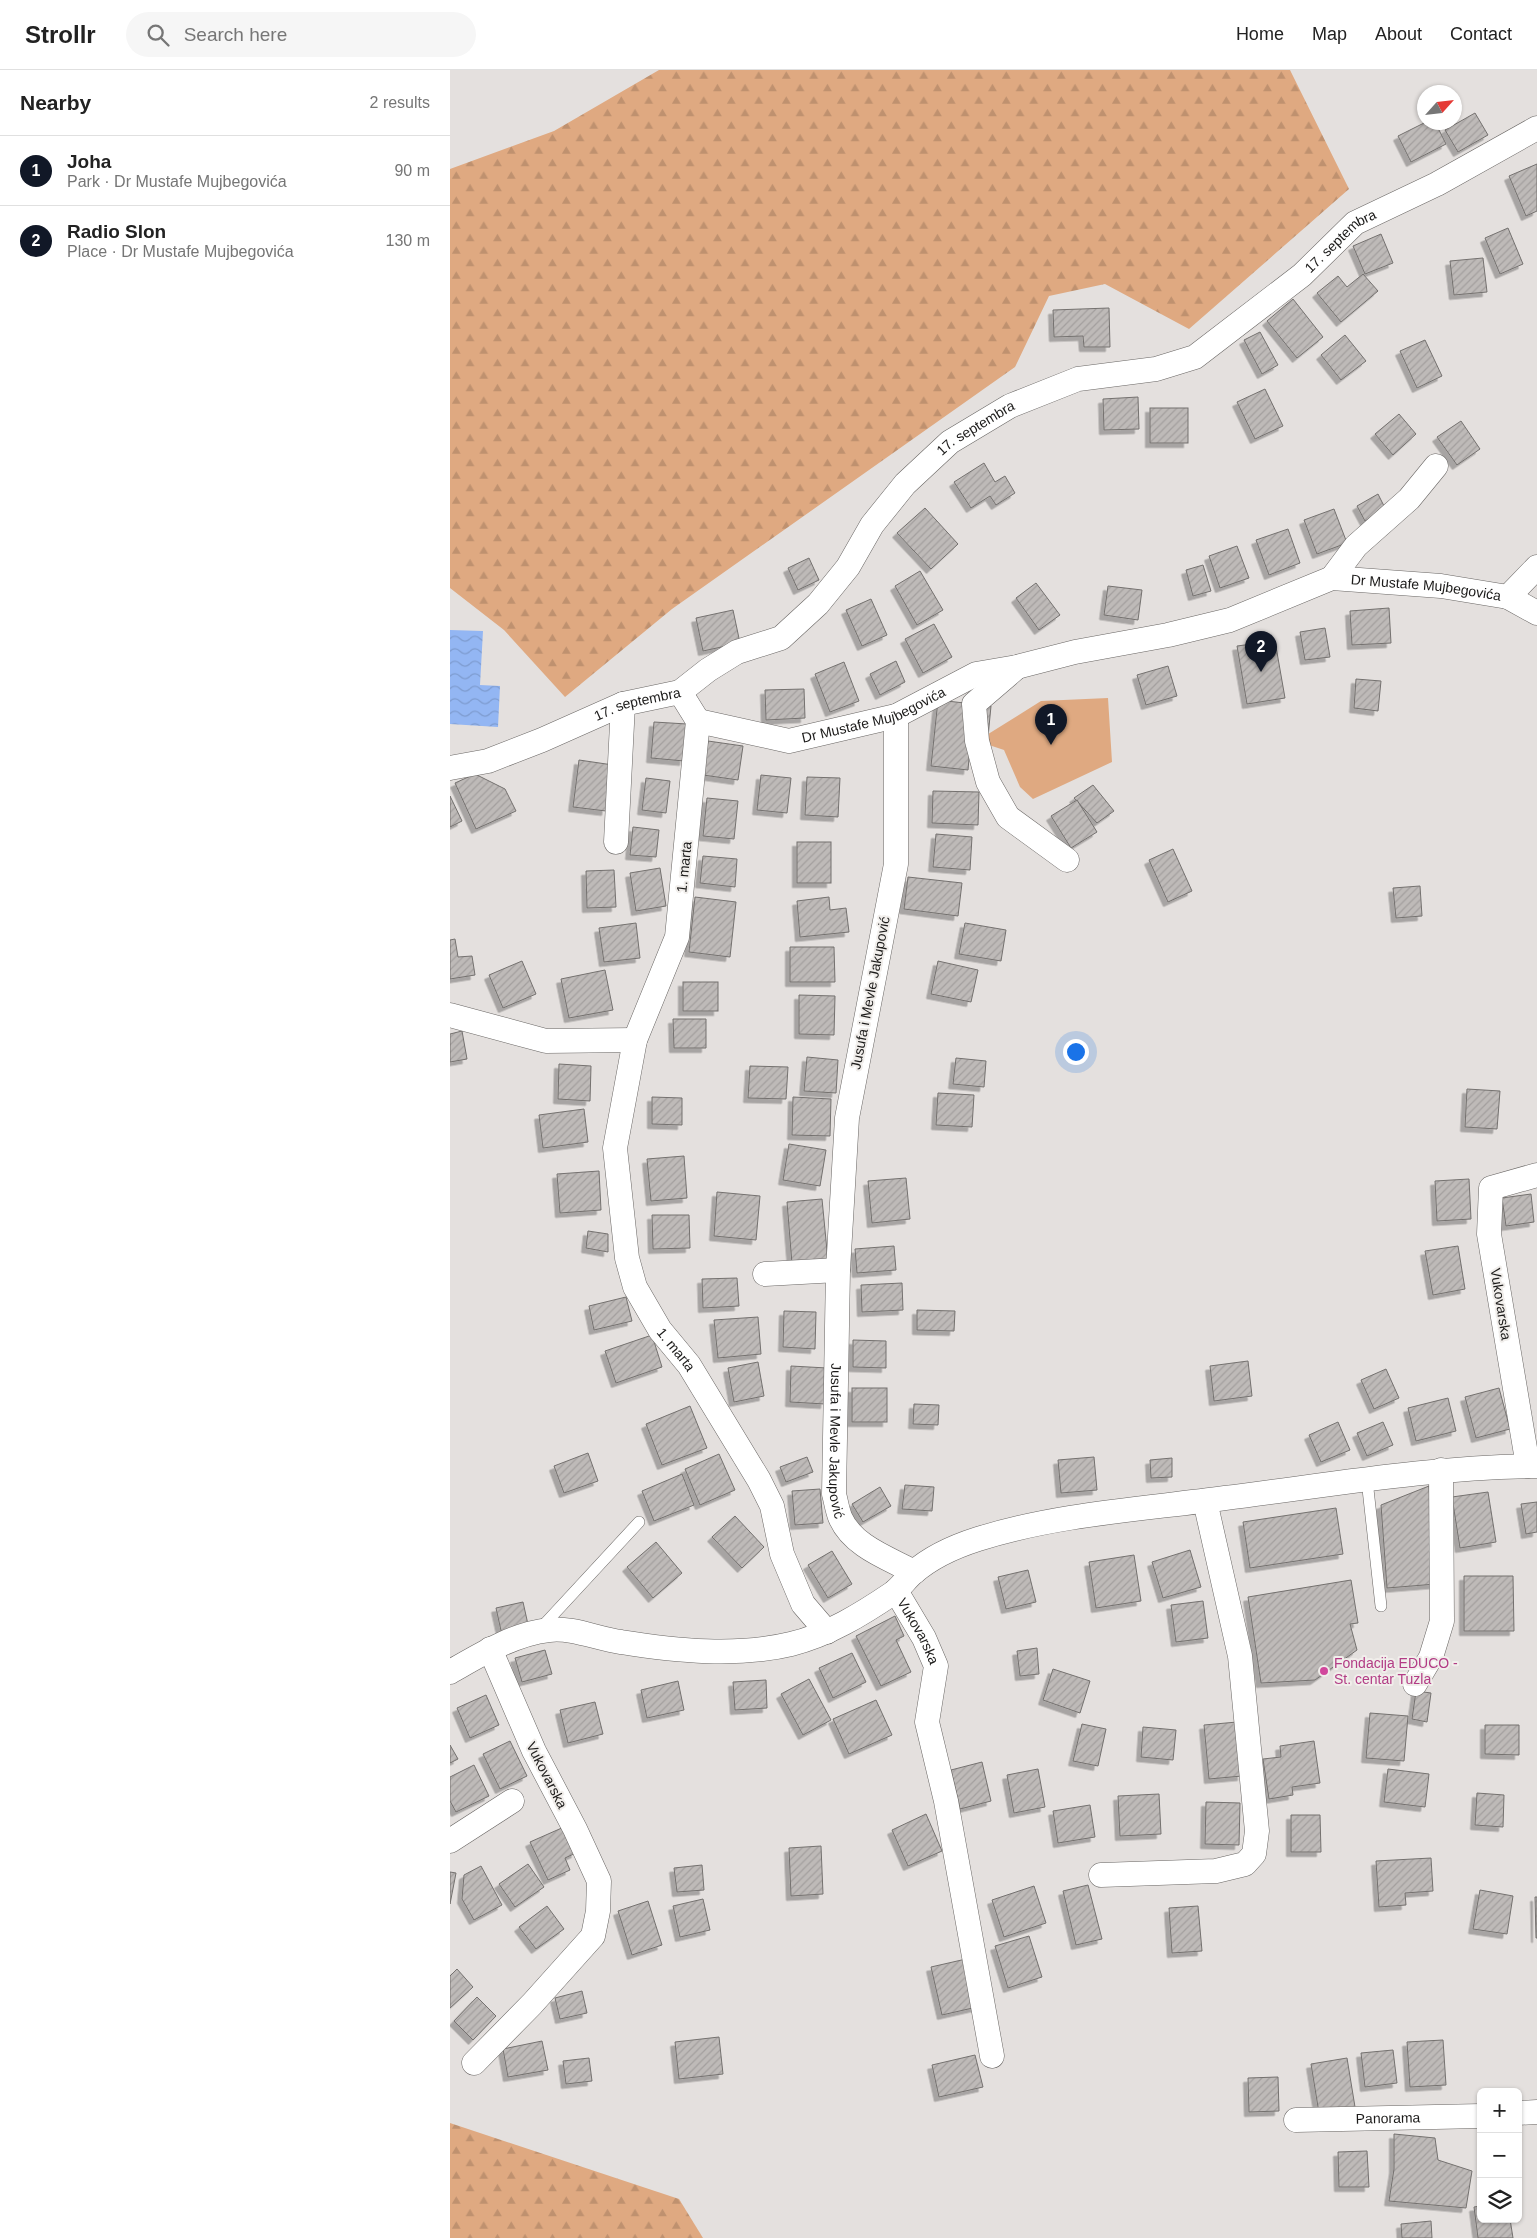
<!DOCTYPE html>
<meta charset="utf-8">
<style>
body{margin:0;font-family:Arial,sans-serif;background:#f6f6f6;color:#222}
.controls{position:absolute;right:15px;bottom:15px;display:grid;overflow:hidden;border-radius:8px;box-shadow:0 1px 4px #0004}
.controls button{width:45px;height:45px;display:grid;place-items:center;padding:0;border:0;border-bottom:1px solid #e0e0e0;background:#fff;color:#222;font:25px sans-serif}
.compass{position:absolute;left:967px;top:15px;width:45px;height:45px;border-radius:50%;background:#fff;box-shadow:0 1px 4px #0004;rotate:63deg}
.you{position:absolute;left:625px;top:981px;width:18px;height:18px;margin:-12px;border:4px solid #fff;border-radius:50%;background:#1a73e8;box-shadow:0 0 0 8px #1a73e833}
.badge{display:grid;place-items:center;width:32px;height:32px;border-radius:50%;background:#111827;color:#fff;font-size:16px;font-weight:700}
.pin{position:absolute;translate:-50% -41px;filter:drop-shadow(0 1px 2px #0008)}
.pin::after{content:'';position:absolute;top:26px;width:18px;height:15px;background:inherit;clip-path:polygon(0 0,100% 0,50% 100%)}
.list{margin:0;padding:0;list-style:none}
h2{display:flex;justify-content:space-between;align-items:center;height:65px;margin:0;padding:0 20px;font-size:21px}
h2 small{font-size:16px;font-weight:400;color:#767676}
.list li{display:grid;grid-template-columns:32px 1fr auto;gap:15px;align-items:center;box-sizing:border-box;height:70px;padding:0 20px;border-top:1px solid #e0e0e0}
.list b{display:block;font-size:19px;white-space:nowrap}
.list p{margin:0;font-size:16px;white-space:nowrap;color:#767676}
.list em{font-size:16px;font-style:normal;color:#767676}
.icon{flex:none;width:28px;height:28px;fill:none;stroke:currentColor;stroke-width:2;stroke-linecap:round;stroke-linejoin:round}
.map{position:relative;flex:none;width:1087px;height:2168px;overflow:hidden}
header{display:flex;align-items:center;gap:30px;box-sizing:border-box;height:70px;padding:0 25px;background:#fff;border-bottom:1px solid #e0e0e0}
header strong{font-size:24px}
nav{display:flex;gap:28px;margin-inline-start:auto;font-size:18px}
.search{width:350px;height:45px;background:#f6f6f6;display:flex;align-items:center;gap:12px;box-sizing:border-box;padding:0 18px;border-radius:28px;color:#767676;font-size:19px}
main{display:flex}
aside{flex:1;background:#fff}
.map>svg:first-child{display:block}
</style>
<header>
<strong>Strollr</strong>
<div class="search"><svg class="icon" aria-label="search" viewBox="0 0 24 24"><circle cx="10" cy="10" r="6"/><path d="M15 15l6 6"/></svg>Search here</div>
<nav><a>Home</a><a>Map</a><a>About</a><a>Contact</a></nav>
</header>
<main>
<aside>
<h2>Nearby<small>2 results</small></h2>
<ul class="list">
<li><span class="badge">1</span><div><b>Joha</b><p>Park · Dr Mustafe Mujbegovića</p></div><em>90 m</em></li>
<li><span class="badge">2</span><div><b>Radio Slon</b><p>Place · Dr Mustafe Mujbegovića</p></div><em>130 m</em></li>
</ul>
</aside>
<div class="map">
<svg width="1087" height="2168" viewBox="0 0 1087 2168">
<defs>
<pattern id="forest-firs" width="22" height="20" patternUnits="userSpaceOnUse" patternTransform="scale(1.25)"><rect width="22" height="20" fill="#dfa981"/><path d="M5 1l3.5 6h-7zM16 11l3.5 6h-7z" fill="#bf916f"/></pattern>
<pattern id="water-waves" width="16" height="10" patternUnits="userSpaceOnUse" patternTransform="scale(1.25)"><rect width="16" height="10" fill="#93b6f3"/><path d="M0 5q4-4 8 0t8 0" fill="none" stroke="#7e9cd0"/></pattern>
<pattern id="building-hatch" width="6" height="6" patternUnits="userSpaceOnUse" patternTransform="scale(1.25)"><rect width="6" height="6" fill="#bebab8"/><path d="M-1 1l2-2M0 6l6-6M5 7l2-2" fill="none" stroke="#a39f9e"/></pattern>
<filter id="shadow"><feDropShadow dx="-4.5" dy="4.5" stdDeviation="0" flood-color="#0004"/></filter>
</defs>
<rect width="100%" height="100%" fill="#e4e0de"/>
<!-- green -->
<path fill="#dfa981" d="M658,628L662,692L583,729L570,717L554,680L527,671L591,631Z"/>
<!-- forest -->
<g fill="url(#forest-firs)">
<path d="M209,0H840L899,119L739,259L655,214L599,226L565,297L222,539L115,627L54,560L0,518V99L104,61Z"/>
<path d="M0,2053L229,2129L253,2168H0Z"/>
</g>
<!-- water -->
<path fill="url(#water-waves)" d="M0,560L33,561L30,615L50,616L48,657L0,654Z"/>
<!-- building -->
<g fill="url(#building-hatch)" stroke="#74716f" filter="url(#shadow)">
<path d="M1025,43L1038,65L1008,82L995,60Z"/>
<path d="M976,52H985L996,74L961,92L948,66Z"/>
<path d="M1087,94V141L1076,146L1059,106Z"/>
<path d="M1058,158L1073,194L1050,204L1035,168Z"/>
<path d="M931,164L943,193L915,204L903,176Z"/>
<path d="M1033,188L1037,222L1004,225L1000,191Z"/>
<path d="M913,204L928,221L891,252L867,223L888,206L897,217Z"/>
<path d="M843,229L873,267L847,288L817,251Z"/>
<path d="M659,238L660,277H634L633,266L604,267L603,240Z"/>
<path d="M810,262L828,295L812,304L794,270Z"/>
<path d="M895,265L916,291L891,310L871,285Z"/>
<path d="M975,270L992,306L967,318L950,281Z"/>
<path d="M815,319L833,356L805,369L787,332Z"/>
<path d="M688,327L689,359L654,360L653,329Z"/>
<rect x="700" y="338" width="38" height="35"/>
<path d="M949,344L966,364L943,385L925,364Z"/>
<path d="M1011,351L1030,379L1007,395L987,367Z"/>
<path d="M534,393L545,412L555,406L565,423L546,435L540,426L521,438L504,412Z"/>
<path d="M928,424L936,440L915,451L907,436Z"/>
<path d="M475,438L508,474L481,499L447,463Z"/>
<path d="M884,439L897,473L867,484L854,450Z"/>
<path d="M838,459L850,493L819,505L806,470Z"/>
<path d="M787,476L799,508L770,518L759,486Z"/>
<path d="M359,488L369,510L348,520L338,498Z"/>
<path d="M753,495L761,521L743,526L736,500Z"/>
<path d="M470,501L493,540L467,555L445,516Z"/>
<path d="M586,513L610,545L589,560L566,528Z"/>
<path d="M658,516L692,520L688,550L654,545Z"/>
<path d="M421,529L437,565L412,576L396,540Z"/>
<path d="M939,538L941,573L902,575L900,541Z"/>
<path d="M283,540L290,573L253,581L246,548Z"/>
<path d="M484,554L502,587L473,603L455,569Z"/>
<path d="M875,558L880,587L855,590L850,562Z"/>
<path d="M825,571L835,628L797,634L787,576Z"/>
<path d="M446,591L455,612L430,625L420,604Z"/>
<path d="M394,592L409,631L380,642L365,604Z"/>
<path d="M718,596L727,626L696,635L687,605Z"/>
<path d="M906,609L931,611L928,641L904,638Z"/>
<path d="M354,619L355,648L316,650L315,620Z"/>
<path d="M488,630L541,636L538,667L521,666L518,700L481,696Z"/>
<path d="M204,652L237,654L234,691L201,688Z"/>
<path d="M258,671L293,676L288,710L253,705Z"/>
<path d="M129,690L163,695L156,741L123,737Z"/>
<path d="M25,704L55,719L66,741L26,759L5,713Z"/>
<path d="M311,705L341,708L337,743L307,740Z"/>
<path d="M357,707L390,708L388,747L355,745Z"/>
<path d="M196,708L220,711L216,743L192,740Z"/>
<path d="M643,715L664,741L647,753L624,728Z"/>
<path d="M483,721L529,722L528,755L482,753Z"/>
<path d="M0,726L12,751L0,757Z"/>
<path d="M257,728L288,731L284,769L253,766Z"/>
<path d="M627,730L647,762L621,778L601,746Z"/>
<path d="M183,757L209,760L206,787L180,785Z"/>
<path d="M486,764L522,767L520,800L483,797Z"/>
<rect x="347" y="772" width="34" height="41"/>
<path d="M723,779L742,821L718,832L699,790Z"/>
<path d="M253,786L287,789L285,817L250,813Z"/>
<path d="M210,798L216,836L186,841L180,803Z"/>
<path d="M164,800L166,837L137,838L136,801Z"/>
<path d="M458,807L512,813L508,846L454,839Z"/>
<path d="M970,816L972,846L946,848L943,818Z"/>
<path d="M245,827L286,832L280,887L239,882Z"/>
<path d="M379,827L380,840L396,838L399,862L350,867L347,831Z"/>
<path d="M186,853L190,888L154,892L149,858Z"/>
<path d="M515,853L556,860L551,891L509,884Z"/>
<path d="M5,869L8,887L22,886L25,905L0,909V870Z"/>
<path d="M340,877H384L385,912H340Z"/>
<path d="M72,891L86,924L53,938L39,905Z"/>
<path d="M488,891L528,900L521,932L481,924Z"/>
<path d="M155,900L163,940L119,948L111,909Z"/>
<rect x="233" y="912" width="35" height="29"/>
<path d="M349,925L385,926L384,965L349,964Z"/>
<path d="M223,949H256V978H224Z"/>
<path d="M12,961L17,989L0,992V964Z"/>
<path d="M357,987L388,990L386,1023L354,1021Z"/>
<path d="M506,988L536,991L534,1017L503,1014Z"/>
<path d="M109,994L141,996L140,1031L108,1029Z"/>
<path d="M300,996L338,997L336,1029L298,1028Z"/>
<path d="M1017,1019L1050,1021L1047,1059L1015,1057Z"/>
<path d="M488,1023L524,1025L522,1057L486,1055Z"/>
<path d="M202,1027L232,1028V1055L202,1054Z"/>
<path d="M343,1027L381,1029L380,1066L342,1065Z"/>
<path d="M134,1039L138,1072L93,1078L89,1045Z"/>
<path d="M339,1074L376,1080L370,1116L333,1110Z"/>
<path d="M234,1086L237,1128L201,1131L197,1089Z"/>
<path d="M149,1101L151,1140L110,1143L107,1104Z"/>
<path d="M456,1108L460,1149L422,1153L418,1111Z"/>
<path d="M1019,1109L1021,1149L987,1151L985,1111Z"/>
<path d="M267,1122L310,1126L306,1170L264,1166Z"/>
<path d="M1081,1124L1084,1152L1056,1156L1052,1128Z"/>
<path d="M372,1129L378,1191L342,1194L337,1132Z"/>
<path d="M202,1145H239L240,1178L203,1179Z"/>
<path d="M138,1161L158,1164V1182L136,1178Z"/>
<path d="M444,1176L446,1200L407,1203L405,1179Z"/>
<path d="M1008,1176L1015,1219L983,1225L975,1181Z"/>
<path d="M287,1208L289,1236L253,1238L252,1209Z"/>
<path d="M452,1213L453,1240L412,1242L411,1215Z"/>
<path d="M176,1227L182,1251L144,1260L139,1236Z"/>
<path d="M467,1240L505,1241L504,1261L467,1260Z"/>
<path d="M334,1241L366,1242L365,1279L333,1277Z"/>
<path d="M308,1247L311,1284L268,1288L264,1250Z"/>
<path d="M202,1265L212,1297L166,1313L155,1281Z"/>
<path d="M403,1270L436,1271V1298L403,1297Z"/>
<path d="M798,1291L802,1326L764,1331L760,1296Z"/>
<path d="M308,1292L314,1326L284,1332L278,1298Z"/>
<path d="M341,1296L377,1298L375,1334L340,1332Z"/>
<path d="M936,1299L949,1328L924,1339L911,1310Z"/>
<rect x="402" y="1318" width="35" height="34"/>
<path d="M1049,1318L1060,1359L1026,1368L1015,1327Z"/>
<path d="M998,1328L1006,1361L966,1371L958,1338Z"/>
<path d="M464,1334L489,1335L488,1355L463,1354Z"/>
<path d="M240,1336L257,1378L212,1395L196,1354Z"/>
<path d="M888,1352L900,1380L871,1392L859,1365Z"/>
<path d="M933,1352L943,1375L917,1386L907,1363Z"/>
<path d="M138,1383L148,1411L114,1423L104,1396Z"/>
<path d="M269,1384L285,1420L250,1435L235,1399Z"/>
<path d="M357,1387L363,1402L336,1412L330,1397Z"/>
<path d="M644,1387L647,1420L611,1423L608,1390Z"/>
<path d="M722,1388V1407L701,1408L700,1390Z"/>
<path d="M232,1404L244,1435L204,1451L192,1421Z"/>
<path d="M455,1415L484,1417L482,1441L452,1439Z"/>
<path d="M979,1416L986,1514L937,1518L931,1435Z"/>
<path d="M430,1417L441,1436L413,1452L402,1434Z"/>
<path d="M370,1419L373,1453L345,1455L342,1421Z"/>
<path d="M1038,1422L1046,1472L1010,1478L1002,1427Z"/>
<path d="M1087,1432V1462L1076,1464L1071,1434Z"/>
<path d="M886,1438L893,1484L800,1498L793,1452Z"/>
<path d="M285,1446L314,1477L292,1498L262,1467Z"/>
<path d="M206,1472L232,1503L203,1528L177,1497Z"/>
<path d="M740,1480L751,1517L713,1528L702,1492Z"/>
<path d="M382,1481L402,1514L378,1528L358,1495Z"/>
<path d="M684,1485L691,1531L646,1538L639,1492Z"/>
<path d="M578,1500L586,1532L556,1539L548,1507Z"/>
<path d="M1014,1506H1063L1064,1561H1014Z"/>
<path d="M901,1510L908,1553L900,1554L907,1580L865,1610L811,1613L798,1527Z"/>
<path d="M753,1531L758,1568L726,1572L721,1535Z"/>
<path d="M73,1532L79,1559L52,1565L46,1538Z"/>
<path d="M445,1546L454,1566L446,1570L461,1602L431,1616L406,1566Z"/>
<path d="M587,1578L589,1604L570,1606L567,1581Z"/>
<path d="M95,1580L102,1604L72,1612L65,1588Z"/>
<path d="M402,1583L416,1612L383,1628L369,1598Z"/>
<path d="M603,1599L640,1611L630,1643L593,1630Z"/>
<path d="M359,1609L381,1650L353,1665L331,1624Z"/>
<path d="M316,1610L317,1638L285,1640L283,1612Z"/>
<path d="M228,1611L234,1640L197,1648L191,1620Z"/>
<path d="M966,1621L981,1623L977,1652L962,1649Z"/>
<path d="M36,1625L49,1655L20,1668L7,1638Z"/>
<path d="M426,1630L442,1665L399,1684L383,1649Z"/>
<path d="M145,1632L153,1664L118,1673L110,1640Z"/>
<path d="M920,1643L958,1646L954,1691L916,1688Z"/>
<path d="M787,1652L792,1706L759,1709L754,1655Z"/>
<path d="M632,1654L656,1659L648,1696L623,1691Z"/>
<path d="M1035,1655H1069V1685L1035,1684Z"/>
<path d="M693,1657L726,1660L723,1690L691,1687Z"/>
<path d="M60,1671L77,1706L50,1719L33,1684Z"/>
<path d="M864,1671L870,1713L842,1717L843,1725L819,1729L813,1689L831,1687L830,1676Z"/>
<path d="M0,1675L8,1689L0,1693Z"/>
<path d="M532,1692L541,1731L510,1739L501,1700Z"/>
<path d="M24,1695L39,1726L6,1742L0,1731V1707Z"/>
<path d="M588,1699L595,1737L564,1743L557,1705Z"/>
<path d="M938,1699L979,1704L975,1737L934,1732Z"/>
<path d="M1027,1723L1054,1725L1053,1757L1025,1755Z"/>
<path d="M709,1724L711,1764L670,1766L668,1726Z"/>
<path d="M756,1732L790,1733L789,1775L755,1774Z"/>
<path d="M640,1735L645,1767L608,1773L603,1741Z"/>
<path d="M476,1744L492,1781L458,1796L442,1760Z"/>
<path d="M841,1745H870L871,1782H841Z"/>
<path d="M114,1757L126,1783L115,1788L120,1800L98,1810L80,1772Z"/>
<path d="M371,1776L373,1824L341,1826L339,1778Z"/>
<path d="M981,1788L983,1821L955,1823L956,1835L929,1837L926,1791Z"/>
<path d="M78,1794L94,1817L65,1837L49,1814Z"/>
<path d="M252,1795L254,1820L227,1822L224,1798Z"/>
<path d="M31,1796L52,1835L24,1850L12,1829L14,1805Z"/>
<path d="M0,1802L6,1803L0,1834Z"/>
<path d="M638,1815L652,1869L626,1875L613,1821Z"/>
<path d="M584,1816L596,1853L554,1867L542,1830Z"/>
<path d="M1030,1820L1063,1826L1057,1864L1023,1859Z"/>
<path d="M1085,1827H1087V1868H1086Z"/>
<path d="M253,1829L260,1860L230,1867L223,1836Z"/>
<path d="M198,1831L212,1875L182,1885L168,1841Z"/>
<path d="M97,1836L114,1859L86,1879L69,1857Z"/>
<path d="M748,1836L752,1881L722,1883L719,1838Z"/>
<path d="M579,1866L592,1907L558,1918L545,1876Z"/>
<path d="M516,1889L527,1937L492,1945L481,1897Z"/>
<path d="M7,1899L23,1917L0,1938V1906Z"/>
<path d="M132,1921L137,1943L110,1949L105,1928Z"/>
<path d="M27,1927L46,1946L23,1970L4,1951Z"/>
<path d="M269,1967L273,2004L229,2009L225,1972Z"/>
<path d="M993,1970L996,2015L960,2017L957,1972Z"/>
<path d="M92,1971L98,2000L58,2007L53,1979Z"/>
<path d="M943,1980L947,2013L915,2017L911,1983Z"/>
<path d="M525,1985L533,2017L489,2027L482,1995Z"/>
<path d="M139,1988L142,2011L116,2014L113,1991Z"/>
<path d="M897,1988L905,2037L869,2043L861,1994Z"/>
<path d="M828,2007L829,2041L799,2042L798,2008Z"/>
<path d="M944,2064L985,2068L988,2090L1022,2101L1016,2138L939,2131L944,2099Z"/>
<path d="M917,2081L919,2117H889L888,2082Z"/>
<path d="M1031,2136V2149H1060L1063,2168H1028L1024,2137Z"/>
<path d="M981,2151L982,2168H952L951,2154Z"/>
</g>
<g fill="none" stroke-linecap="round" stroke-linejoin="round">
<!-- service casing -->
<g stroke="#696664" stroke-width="12">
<g id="service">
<path d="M917,1410L931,1536"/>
<path d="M90,1559L189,1452"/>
</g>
</g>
<!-- minor casing -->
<g stroke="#696664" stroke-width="25">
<g id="minor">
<path d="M882,508L906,476L959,429L986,396"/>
<path d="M1058,527L1087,497"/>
<path d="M567,597L524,634L527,671L538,712L558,747L617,790"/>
<path id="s1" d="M230,622L248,651L227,867L185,970L165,1078L177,1188L185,1217L210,1260L239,1295L309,1410L322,1436L332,1484L353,1534L377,1562"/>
<path id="s2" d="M446,646V794L397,1048L388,1200L384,1424C386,1431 387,1439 390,1447C402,1476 438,1488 464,1502"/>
<path id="s3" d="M248,651L339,671L446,646L526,604L567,597L625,582L718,565L780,550L882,508L991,516L1058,527L1087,543"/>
<path id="s4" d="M0,698L38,691L92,670L173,634L230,622L258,600L287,582L331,568L368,534L398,497L422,455L455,414L500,372L560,336L628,309L706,299L745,287L852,205L905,153L987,114L1087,58"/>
<path d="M166,772L173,634"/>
<path d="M0,945L96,971L185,970"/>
<path d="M315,1204L388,1200"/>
<path d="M1078,1396L1039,1164L1041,1118L1087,1105"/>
<path id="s5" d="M446,1521L474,1568L486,1596L477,1652L496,1731L542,1986"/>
<path d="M0,1602C30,1585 63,1564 99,1560C122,1557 148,1569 171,1572C227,1581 287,1587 341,1574C378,1565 412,1544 443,1523C451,1517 456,1509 463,1503C481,1487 506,1476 528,1469C607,1444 694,1439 775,1428C879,1415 982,1397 1087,1396"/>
<path d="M965,1614L981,1587L992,1551L991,1400"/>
<path d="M0,1771L62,1731"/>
<path d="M651,1805L766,1801L795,1794L804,1784L807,1761L790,1586L755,1431"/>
<path d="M24,1993L82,1934L143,1866L148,1841L149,1811L125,1759L84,1681L40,1579"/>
<path d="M1068,2043L1087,2042"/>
<path id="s6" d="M846,2050L1031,2046"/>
</g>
</g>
<!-- service -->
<use href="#service" stroke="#fff" stroke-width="11"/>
<!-- minor -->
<use href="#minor" stroke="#fff" stroke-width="24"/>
</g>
<!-- markers -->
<circle fill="#d1479c" stroke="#f1eeeb" stroke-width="2" cx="874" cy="1601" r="5"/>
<g text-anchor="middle" stroke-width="4" stroke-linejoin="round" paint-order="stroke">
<!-- street labels -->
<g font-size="14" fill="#1c1b1a" stroke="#f1eeeb">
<text dy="5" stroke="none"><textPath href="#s4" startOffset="1069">17. septembra</textPath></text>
<text dy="5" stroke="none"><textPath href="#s4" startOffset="649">17. septembra</textPath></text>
<text dy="5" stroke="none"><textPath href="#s3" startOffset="758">Dr Mustafe Mujbegovića</textPath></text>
<text dy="5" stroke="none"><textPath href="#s4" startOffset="199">17. septembra</textPath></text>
<text dy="5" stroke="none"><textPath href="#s3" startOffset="182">Dr Mustafe Mujbegovića</textPath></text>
<text transform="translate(234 797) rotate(-84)" y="5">1. marta</text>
<text transform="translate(420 923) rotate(-79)" y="5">Jusufa i Mevle Jakupović</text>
<text transform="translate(1051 1234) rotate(81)" y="5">Vukovarska</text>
<text dy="5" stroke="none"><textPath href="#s1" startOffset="688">1. marta</textPath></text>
<text dy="5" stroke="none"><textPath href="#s2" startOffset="730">Jusufa i Mevle Jakupović</textPath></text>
<text dy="5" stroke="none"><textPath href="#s5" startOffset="46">Vukovarska</textPath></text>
<text transform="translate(97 1705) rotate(63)" y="5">Vukovarska</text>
<text dy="5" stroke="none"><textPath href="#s6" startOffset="92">Panorama</textPath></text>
</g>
<!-- hotel labels -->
<g font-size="14" fill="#b23c85" stroke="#f1eeeb" text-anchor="start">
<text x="884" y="1598">Fondacija EDUCO -<tspan x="884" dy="16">St. centar Tuzla</tspan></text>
</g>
</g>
</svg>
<div class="controls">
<button>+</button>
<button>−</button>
<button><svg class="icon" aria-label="layers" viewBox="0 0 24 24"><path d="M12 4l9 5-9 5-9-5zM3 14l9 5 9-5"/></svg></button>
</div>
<svg class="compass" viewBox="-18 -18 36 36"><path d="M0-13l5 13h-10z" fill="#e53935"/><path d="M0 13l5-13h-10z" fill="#767676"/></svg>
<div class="you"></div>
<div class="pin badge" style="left:601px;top:675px">1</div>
<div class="pin badge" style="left:811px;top:602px">2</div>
</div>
</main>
